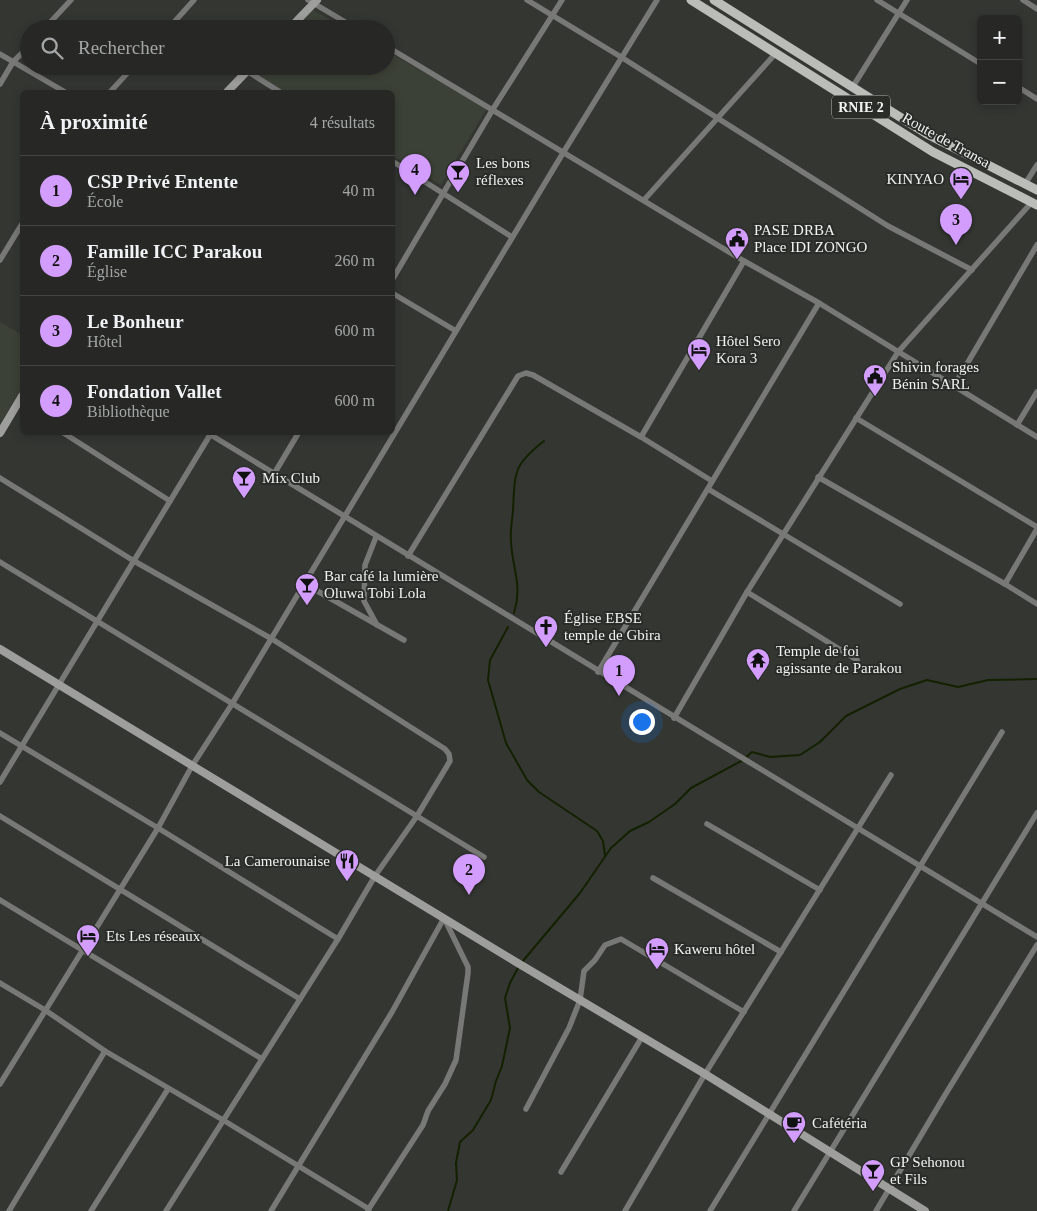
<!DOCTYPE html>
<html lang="fr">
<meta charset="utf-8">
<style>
body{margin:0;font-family:"Times New Roman",serif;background:#2f302e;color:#f1f3f6}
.controls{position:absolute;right:15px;top:15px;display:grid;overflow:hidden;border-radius:8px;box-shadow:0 2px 8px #0003}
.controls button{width:45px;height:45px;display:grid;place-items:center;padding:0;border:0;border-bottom:1px solid #434443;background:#272826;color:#f1f3f6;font:25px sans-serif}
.you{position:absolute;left:641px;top:721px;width:18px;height:18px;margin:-12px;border:4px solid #fff;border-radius:50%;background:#1a73e8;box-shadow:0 0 0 8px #1a73e833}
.badge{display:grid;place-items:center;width:32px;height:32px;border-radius:50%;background:#d29dfd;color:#111;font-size:16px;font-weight:700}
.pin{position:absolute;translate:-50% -41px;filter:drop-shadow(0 1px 2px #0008)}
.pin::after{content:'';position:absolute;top:26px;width:18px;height:15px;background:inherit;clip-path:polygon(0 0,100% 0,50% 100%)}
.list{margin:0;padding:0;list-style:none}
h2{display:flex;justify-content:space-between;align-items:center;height:65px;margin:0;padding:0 20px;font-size:21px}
h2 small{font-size:16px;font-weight:400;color:#a4a6a7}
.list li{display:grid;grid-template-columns:32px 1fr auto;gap:15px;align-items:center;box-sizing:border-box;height:70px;padding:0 20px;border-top:1px solid #434443}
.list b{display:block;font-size:19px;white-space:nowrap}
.list p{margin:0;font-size:16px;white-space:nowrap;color:#a4a6a7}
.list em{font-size:16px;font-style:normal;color:#a4a6a7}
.icon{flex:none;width:28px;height:28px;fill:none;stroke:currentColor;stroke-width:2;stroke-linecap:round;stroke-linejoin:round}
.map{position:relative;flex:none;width:1037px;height:1211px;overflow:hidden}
.search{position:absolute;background:#272826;box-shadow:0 2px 8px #0003;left:20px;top:20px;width:375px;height:55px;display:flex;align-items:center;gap:12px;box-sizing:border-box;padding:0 18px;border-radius:28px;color:#a4a6a7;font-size:19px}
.panel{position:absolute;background:#272826;box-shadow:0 2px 8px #0003;left:20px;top:90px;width:375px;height:345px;border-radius:8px}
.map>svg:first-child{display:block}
</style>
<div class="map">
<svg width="1037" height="1211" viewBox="0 0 1037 1211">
<rect width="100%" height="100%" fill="#343632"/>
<!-- built -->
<g fill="#3c4137">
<path d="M313,10L347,29H295Z"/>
<path d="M386,51L487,108L441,185L393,156L392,92H285L253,74L260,66H386Z"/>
<path d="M0,322L22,335V387L0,424Z"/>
</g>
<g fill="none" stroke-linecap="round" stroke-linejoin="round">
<!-- stream -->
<g stroke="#132100" stroke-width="2">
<path d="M514,613C523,584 512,569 511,541C510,531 512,521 513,511C515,473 512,466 544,441"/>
<path d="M508,627L490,660L488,680L506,743L527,780L539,792L597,831L603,841L605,855"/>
<path d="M522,962L580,893L611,848L630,831L649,822L675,804L691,788L743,760L752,752L770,757L800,755L820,742L846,716L900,689L927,680L958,687L988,680L1037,679"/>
<path d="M448,1211L457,1180L456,1163L460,1142L473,1130L491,1100L496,1081L502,1066L510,1028L505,998L510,983L519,966"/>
</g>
<!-- street -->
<g stroke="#787977" stroke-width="5.5">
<path d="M308,0L357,29"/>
<path d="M527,0L621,57L888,226L972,270"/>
<path d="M877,0L981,64"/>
<path d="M1023,0L1037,9"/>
<path d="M44,29L71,0"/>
<path d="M168,29L194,0"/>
<path d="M386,46L744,261L819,303L1037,437"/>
<path d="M0,54L65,92"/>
<path d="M247,71L280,92"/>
<path d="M0,84L13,62L29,46"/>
<path d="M1018,87L1037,99"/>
<path d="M852,88L907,0"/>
<path d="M110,92L134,66"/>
<path d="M392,161L512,237"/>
<path d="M1025,184L1037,165"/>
<path d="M644,200L776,53"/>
<path d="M0,260L22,224"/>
<path d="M392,280L493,109L562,0"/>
<path d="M392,293L456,331"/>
<path d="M954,386L1037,245"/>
<path d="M856,418L1037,527"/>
<path d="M1017,425L1037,392"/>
<path d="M62,432L170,501"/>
<path d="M206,432L1037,937"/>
<path d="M641,437L744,261"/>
<path d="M274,474L299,432"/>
<path d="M818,477L1005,584L1037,604"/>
<path d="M0,478L134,561L272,639L445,749L449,754L450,761L417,816L375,876L338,939L166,1211"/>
<path d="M708,489L900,604"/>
<path d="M376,537L365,565L364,601L377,625"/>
<path d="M408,556L518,376L526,373L533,375L641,437L712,481"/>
<path d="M0,562L484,857"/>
<path d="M305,584L404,640"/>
<path d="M1005,584L1037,529"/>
<path d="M747,592L857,660"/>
<path d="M598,672L819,303"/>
<path d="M674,718L747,592L898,352L1032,202"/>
<path d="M0,733L158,828L338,939"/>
<path d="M0,782L210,435"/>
<path d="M0,816L300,999"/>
<path d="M707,824L820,890"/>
<path d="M653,878L781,952"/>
<path d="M0,900L262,1059"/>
<path d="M0,983L45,1010L105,1051L223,1120L369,1209"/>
<path d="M0,1084L158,828L192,766L232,704L563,153L657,0"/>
<path d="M526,1109L569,1028L580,1000L584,971L595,960L605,945L621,939L744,1012"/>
<path d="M561,1172L642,1037"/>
<path d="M368,1210L423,1125L428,1111L445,1084L456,1060L468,973V967L444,918"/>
<path d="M9,1211L105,1051"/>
<path d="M91,1211L168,1089"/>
<path d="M271,1211L392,1012L444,918"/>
<path d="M625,1211L705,1074L891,775"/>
<path d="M710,1211L1002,732"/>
<path d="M794,1211L1037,813"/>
<path d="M876,1211L945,1095L1037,945"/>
</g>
<!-- secondary -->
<g stroke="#9e9f9c" stroke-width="8">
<path d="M289,29L317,0"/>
<path d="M227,92L252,66"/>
<path d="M0,433L22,396"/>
<path d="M0,649L516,962L705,1074L925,1211"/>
</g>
<!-- primary -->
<g stroke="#babdb8" stroke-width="9">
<path d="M691,0L933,152L1037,205"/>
<path d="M714,0L927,134L1037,190"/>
</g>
</g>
<!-- icons -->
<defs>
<g id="bar-pin" transform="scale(1.25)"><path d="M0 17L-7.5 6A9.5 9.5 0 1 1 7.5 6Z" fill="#d29dfd" stroke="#2a2c28"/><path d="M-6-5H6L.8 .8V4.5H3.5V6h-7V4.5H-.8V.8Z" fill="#111"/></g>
<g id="hotel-pin" transform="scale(1.25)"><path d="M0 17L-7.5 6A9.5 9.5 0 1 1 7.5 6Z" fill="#d29dfd" stroke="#2a2c28"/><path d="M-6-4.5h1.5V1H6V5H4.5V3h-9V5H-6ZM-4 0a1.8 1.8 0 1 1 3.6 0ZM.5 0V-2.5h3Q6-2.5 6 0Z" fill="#111"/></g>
<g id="civic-pin" transform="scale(1.25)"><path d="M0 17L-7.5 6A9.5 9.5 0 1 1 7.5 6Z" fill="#d29dfd" stroke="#2a2c28"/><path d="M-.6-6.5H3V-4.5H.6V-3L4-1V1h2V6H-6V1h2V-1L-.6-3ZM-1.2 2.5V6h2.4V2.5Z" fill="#111"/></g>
<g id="church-pin" transform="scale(1.25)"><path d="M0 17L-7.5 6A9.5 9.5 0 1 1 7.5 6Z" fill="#d29dfd" stroke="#2a2c28"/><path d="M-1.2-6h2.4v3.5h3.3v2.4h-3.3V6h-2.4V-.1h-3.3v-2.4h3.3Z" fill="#111"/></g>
<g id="temple-pin" transform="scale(1.25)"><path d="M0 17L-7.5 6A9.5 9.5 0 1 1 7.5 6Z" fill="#d29dfd" stroke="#2a2c28"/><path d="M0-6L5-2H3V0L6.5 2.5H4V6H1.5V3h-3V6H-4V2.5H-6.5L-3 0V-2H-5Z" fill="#111"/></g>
<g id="restaurant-pin" transform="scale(1.25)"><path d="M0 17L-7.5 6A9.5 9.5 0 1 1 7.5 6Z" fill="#d29dfd" stroke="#2a2c28"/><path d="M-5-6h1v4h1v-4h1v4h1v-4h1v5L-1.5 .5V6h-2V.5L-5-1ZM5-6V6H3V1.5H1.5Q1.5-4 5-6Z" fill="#111"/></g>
<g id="cafe-pin" transform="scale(1.25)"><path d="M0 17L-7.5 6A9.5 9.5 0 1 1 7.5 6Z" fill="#d29dfd" stroke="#2a2c28"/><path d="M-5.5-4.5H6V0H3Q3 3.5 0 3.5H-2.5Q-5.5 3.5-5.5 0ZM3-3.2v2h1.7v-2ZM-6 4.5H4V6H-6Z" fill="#111"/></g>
</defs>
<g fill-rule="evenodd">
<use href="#bar-pin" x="458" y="172"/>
<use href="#hotel-pin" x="961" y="179"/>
<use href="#civic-pin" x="737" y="239"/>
<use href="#hotel-pin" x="699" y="350"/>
<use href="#civic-pin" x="875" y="376"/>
<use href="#bar-pin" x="244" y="478"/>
<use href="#bar-pin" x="307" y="585"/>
<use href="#church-pin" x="546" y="627"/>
<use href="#temple-pin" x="758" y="660"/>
<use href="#restaurant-pin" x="347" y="861"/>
<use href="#hotel-pin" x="88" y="936"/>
<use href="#hotel-pin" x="657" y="949"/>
<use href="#cafe-pin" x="794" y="1123"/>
<use href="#bar-pin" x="873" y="1171"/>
</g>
<g text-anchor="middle" stroke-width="4" stroke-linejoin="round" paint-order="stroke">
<!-- shield labels -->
<rect fill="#2a2c28" stroke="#b6b7b5" stroke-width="1" x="832" y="95.5" width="58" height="23" rx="4"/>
<g font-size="14" font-weight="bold" fill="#f2f3f1">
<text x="861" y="112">RNIE 2</text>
</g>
<!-- street labels -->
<g font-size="15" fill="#f2f3f1" stroke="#2a2c28">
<text transform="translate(946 140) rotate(29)" y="5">Route de Transa</text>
</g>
<!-- poi labels -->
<g font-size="15" fill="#f2f3f1" stroke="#2a2c28" text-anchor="start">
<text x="476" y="168">Les bons<tspan x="476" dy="17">réflexes</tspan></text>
<text x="944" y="184" text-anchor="end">KINYAO</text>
<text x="754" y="235">PASE DRBA<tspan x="754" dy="17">Place IDI ZONGO</tspan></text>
<text x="716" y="346">Hôtel Sero<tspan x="716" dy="17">Kora 3</tspan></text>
<text x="892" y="372">Shivin forages<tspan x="892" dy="17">Bénin SARL</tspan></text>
<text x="262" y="483">Mix Club</text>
<text x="324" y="581">Bar café la lumière<tspan x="324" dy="17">Oluwa Tobi Lola</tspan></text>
<text x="564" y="623">Église EBSE<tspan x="564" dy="17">temple de Gbira</tspan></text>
<text x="776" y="656">Temple de foi<tspan x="776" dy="17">agissante de Parakou</tspan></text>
<text x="330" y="866" text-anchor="end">La Camerounaise</text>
<text x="106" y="941">Ets Les réseaux</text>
<text x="674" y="954">Kaweru hôtel</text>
<text x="812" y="1128">Cafétéria</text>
<text x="890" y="1167">GP Sehonou<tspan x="890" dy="17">et Fils</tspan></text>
</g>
</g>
</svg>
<div class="controls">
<button>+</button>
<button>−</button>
</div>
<div class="you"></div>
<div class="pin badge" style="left:619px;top:696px">1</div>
<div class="pin badge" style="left:469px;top:895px">2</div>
<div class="pin badge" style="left:956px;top:245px">3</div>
<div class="pin badge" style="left:415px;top:195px">4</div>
<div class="search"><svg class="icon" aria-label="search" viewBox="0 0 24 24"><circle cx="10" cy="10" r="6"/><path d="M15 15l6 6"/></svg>Rechercher</div>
<section class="panel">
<h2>À proximité<small>4 résultats</small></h2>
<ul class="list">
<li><span class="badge">1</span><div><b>CSP Privé Entente</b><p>École</p></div><em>40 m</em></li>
<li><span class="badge">2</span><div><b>Famille ICC Parakou</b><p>Église</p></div><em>260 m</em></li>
<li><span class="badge">3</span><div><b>Le Bonheur</b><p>Hôtel</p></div><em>600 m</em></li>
<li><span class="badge">4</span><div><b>Fondation Vallet</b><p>Bibliothèque</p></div><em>600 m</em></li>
</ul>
</section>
</div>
